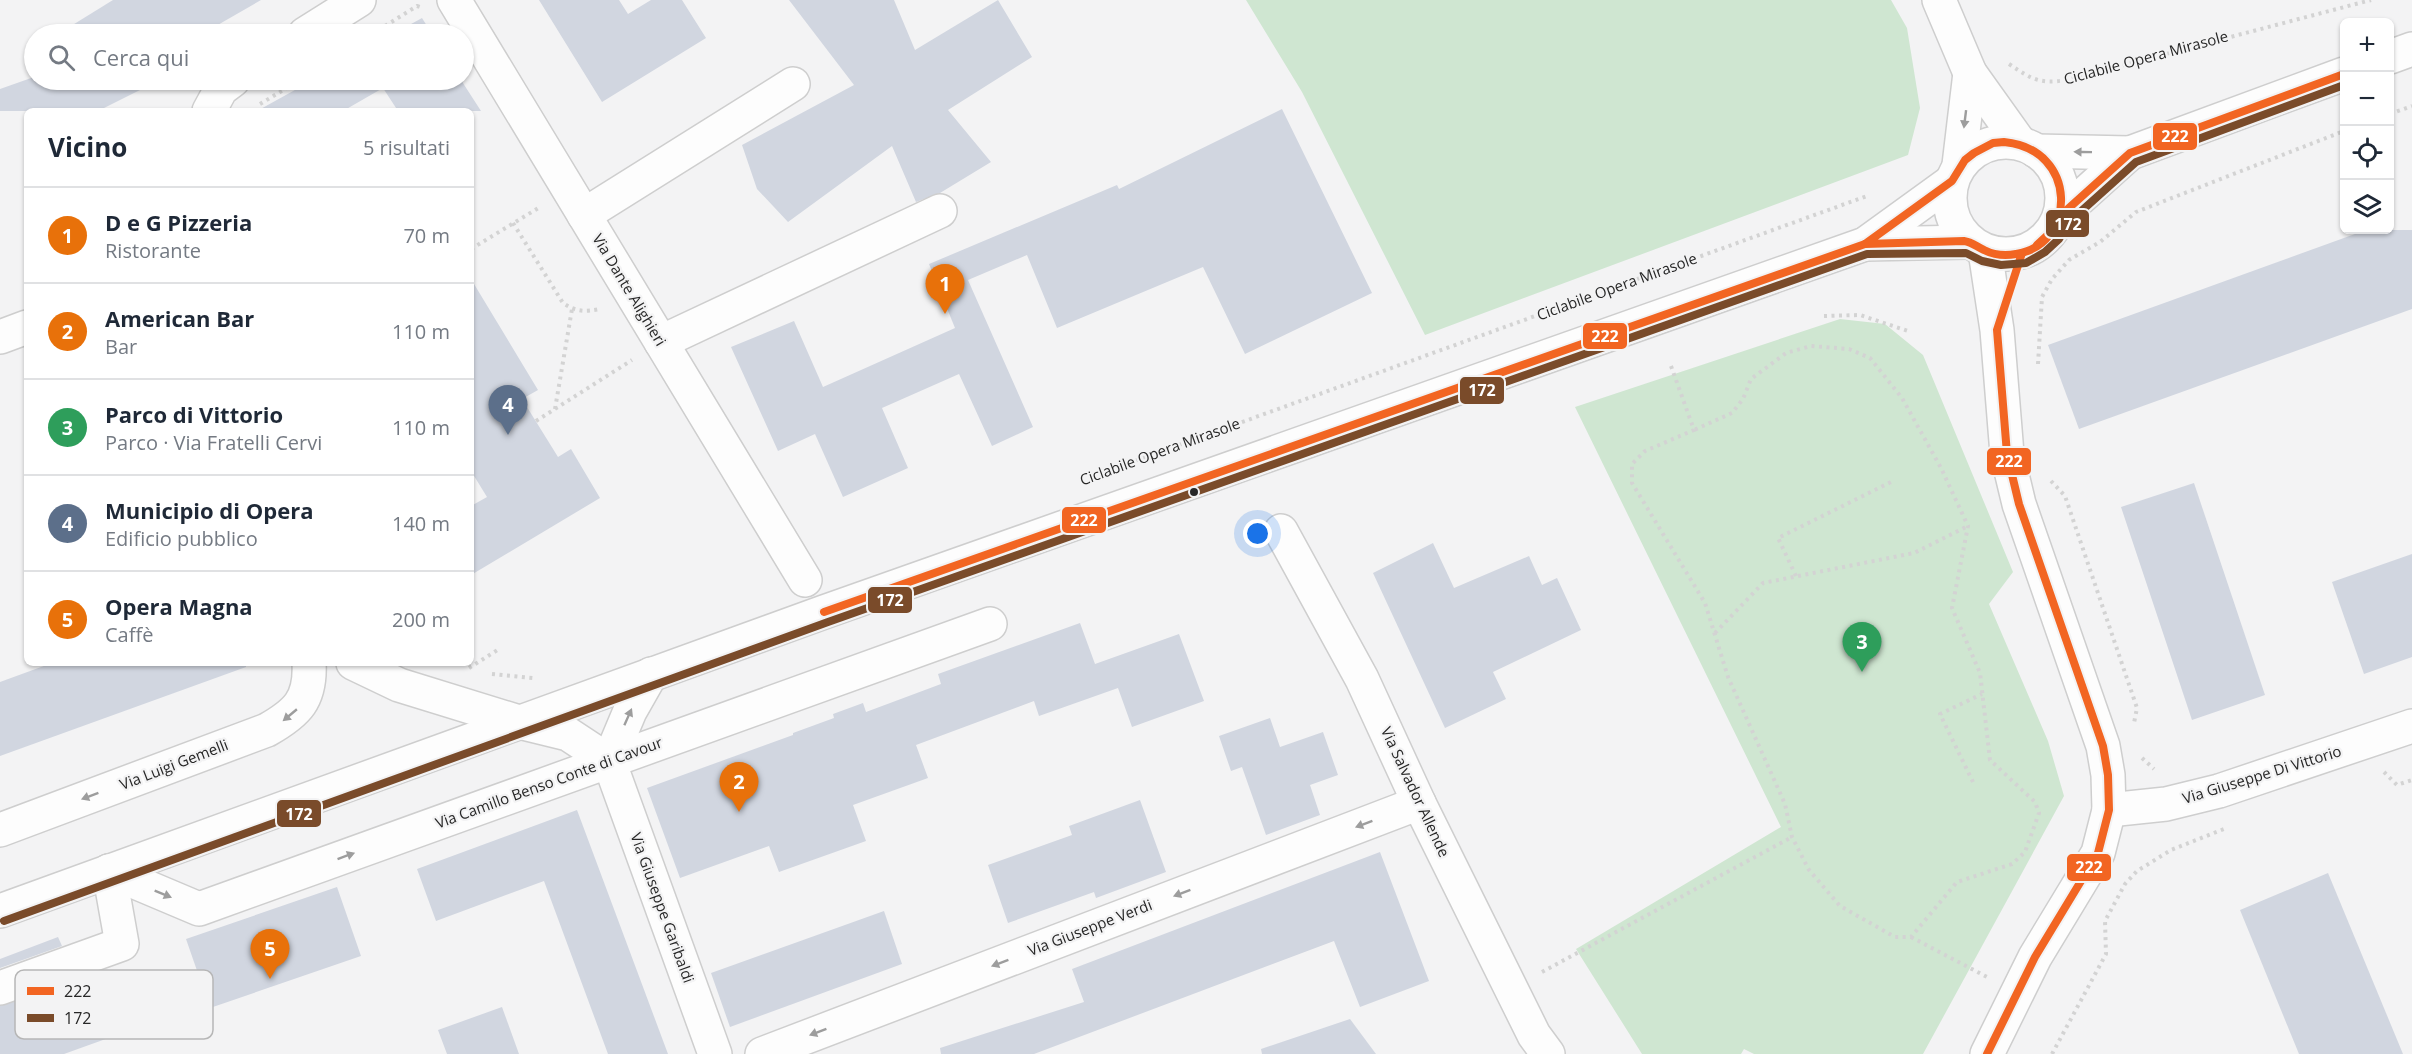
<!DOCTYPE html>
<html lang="it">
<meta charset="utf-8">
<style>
body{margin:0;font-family:"Open Sans",sans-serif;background:#f2f2f3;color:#1f2937}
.controls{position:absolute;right:18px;top:18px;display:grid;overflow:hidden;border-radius:9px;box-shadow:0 2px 4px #0004}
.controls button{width:54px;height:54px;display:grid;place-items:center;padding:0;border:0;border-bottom:2px solid #e0e1e3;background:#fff;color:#1f2937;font:30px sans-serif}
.you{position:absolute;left:1258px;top:534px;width:21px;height:21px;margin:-15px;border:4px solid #fff;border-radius:50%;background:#1a73e8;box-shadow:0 0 0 9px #1a73e833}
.badge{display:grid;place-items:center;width:39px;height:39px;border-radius:50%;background:#0b8043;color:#fff;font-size:20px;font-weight:700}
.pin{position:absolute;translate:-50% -50px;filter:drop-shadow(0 2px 3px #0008)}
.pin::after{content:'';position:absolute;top:32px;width:21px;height:18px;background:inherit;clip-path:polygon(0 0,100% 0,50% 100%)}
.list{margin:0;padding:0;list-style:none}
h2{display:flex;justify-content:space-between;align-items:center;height:78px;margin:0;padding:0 24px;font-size:26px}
h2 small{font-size:20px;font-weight:400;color:#747a83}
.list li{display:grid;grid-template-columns:39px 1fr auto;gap:18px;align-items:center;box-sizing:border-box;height:96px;padding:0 24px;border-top:2px solid #e0e1e3}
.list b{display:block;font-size:22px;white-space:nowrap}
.list p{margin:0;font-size:20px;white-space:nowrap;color:#747a83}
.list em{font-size:20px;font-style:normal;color:#747a83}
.icon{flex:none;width:33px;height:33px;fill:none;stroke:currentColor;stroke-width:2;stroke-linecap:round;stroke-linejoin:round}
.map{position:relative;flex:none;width:2412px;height:1054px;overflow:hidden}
.search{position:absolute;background:#fff;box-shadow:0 2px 4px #0004;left:24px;top:24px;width:450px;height:66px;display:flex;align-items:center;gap:15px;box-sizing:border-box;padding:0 21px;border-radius:33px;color:#747a83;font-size:22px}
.panel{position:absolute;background:#fff;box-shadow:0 2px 4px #0004;left:24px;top:108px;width:450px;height:558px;border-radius:9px}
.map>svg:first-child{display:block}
</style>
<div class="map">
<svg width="2412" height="1054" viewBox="0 0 2412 1054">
<rect width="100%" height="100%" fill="#f3f3f4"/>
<!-- green -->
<g fill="#cfe6d1">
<path d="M1246,0H1891L1907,28L1920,108L1908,155L1425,335L1302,92Z"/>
<path d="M1840,319L1885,324L1923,355L2013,572L1989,604L2048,741L2064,796L1923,1054H1754L1744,1049L1741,1054H1642L1576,949L1781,827L1575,407Z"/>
</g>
<!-- building -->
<g fill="#d1d6e0">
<path d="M113,0H261L202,34H58Z"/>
<path d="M539,0H619L628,14L651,0H682L706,38L602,102Z"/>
<path d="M789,0H894L915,50L998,0L1032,57L948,110L991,162L940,193L916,202L892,146L788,222L757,189L742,145L854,85Z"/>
<path d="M422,18L432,34H393Z"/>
<path d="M34,77V80H134L140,90L98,111H0V89Z"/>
<path d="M313,80H461L481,111H398L383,88L343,111H257Z"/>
<path d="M1282,109L1372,293L1245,354L1203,267L1057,328L1027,255L968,280L1033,427L992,446L959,374L882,408L908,468L843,497L815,434L778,451L731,347L794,321L823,387L955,328L929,264L1117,185L1119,189Z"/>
<path d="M2366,230H2412V309L2079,429L2048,345Z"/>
<path d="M471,279L538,390L522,399L558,457L571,449L600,498L471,575V506L487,497L471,471Z"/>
<path d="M2194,483L2265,695L2192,720L2121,507Z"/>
<path d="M1433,543L1454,588L1529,556L1542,585L1557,578L1581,630L1493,672L1506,699L1445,728L1373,573Z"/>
<path d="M2412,554V657L2364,674L2332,582Z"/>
<path d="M1080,623L1095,664L1179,634L1204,701L1132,727L1118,688L1039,716L1034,701L916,745L928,778L853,805L866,841L779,872L769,846L680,878L647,788L793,735V733L834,718L833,714L863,703L866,712L941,684L938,674Z"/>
<path d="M52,663H246V667L0,756V682Z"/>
<path d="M1270,718L1280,747L1323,732L1338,775L1310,785L1320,815L1266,835L1242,767L1231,771L1219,736Z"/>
<path d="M1140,800L1166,872L1096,898L1094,892L1008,923L988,865L1072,835L1069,826Z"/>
<path d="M577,810L668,1054H608L544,881L436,921L417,869Z"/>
<path d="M1380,852L1429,981L1360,1007L1334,941L1034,1054H941L940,1048L1084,1002L1072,969Z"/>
<path d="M2328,873L2403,1054H2299L2240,910Z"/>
<path d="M337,887L361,956L210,1008L186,939Z"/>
<path d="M884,911L902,964L730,1027L711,973Z"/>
<path d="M58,937L62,946L0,968V959Z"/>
<path d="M119,971L139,1027L64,1054H0V1006L75,981L77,986Z"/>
<path d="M502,1007L519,1054H447L438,1030Z"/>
<path d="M1350,1019L1376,1054H1262L1261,1049Z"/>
</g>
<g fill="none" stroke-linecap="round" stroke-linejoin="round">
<!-- minor casing -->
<g stroke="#cecece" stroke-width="36">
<g id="minor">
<path d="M454,0L805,580"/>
<path d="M1939,0L1970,73L2020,143"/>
<path d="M305,34L359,0"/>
<path d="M2390,57L2412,49"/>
<path d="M209,111L221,89L233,80"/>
<circle cx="2006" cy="198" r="56"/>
<path d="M2036,151L2130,153"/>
<path d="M1959,165L1970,73"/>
<path d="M584,215L793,84"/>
<path d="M2060,216L2130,153L2344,74"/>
<path d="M1865,244L1969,242"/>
<path d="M1985,251L1997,330L2007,454L2019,504L2103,746L2108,775L2109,810L2098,853L2035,957L1987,1054"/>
<path d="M0,337L27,327"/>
<path d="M661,342L940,211"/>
<path d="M1281,531L1362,679L1419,803L1534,1035L1548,1054"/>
<path d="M353,663L399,685L519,722L568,734L609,761L715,1054"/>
<path d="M609,761L630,711L651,674"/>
<path d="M2109,810L2166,804L2219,791L2412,726"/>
<path d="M0,830L267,730C297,713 311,700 309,663"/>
<path d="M109,871L199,909L990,624"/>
<path d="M0,911L824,612L1865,244L1952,181"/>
<path d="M0,988L122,944L109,871"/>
<path d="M762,1054L1419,803"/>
</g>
</g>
<!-- path -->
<g stroke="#d3d3d3" stroke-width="4" stroke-dasharray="3 4.5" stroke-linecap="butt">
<path d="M385,26L417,6L420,7"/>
<path d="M2009,64C2033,80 2039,84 2067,80L2371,0"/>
<path d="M260,104L300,80"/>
<path d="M2390,114L2412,106"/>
<path d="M513,223L563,303C576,312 585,312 600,309"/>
<path d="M471,249L540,207"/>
<path d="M1824,316L1860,315L1908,331"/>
<path d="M2038,364L2042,297L2052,279L2069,260L2100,242L2136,212L2344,131"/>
<path d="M1671,366L1694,430L1645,451L1632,464V483L1705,603L1728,677L1785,804L1792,837L1809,870L1840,906L1895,937H1911L1957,882L2012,864L2025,852L2039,813L2035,802L1990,760L1980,673L1952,608L1968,526L1941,468L1902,398L1870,358L1849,349L1811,346L1786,353L1751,379L1743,399L1732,413L1694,430"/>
<path d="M555,409L572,309"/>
<path d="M536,421L632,360"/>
<path d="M1115,468L1867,196"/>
<path d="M2051,481L2065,496L2137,708L2134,723"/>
<path d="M1796,576L1778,538L1893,481"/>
<path d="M1715,633L1763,583L1914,553L1968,526"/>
<path d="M469,668L499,649"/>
<path d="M492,674L533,678"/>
<path d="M2142,758L2154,769"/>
<path d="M2384,772L2397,785L2412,780"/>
<path d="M1973,782L1940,714L1982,694"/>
<path d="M1911,937L1987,977"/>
<path d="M1542,972L1792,837"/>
<path d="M2052,1054L2106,954L2105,921L2125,884L2137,871L2171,850L2224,829"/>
</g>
<!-- minor -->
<use href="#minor" stroke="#fdfdfd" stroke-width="33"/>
<!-- bus-1 casing -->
<g stroke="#f3f3f4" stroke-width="12">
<g id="bus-1">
<path d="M2004,142C2079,149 2077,245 2016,254C2006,256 1994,255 1984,250C1977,247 1972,242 1964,241L1865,244L1952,181L1965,160L1974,153L1993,143Z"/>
<path d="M2037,245L2051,232L2060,216L2130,153L2344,74"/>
<path d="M824,612L1865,244"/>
<path d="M1987,1054L2035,957L2098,853L2109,810L2108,775L2103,746L2019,504L2007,454L1997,330L2022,253"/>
</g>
</g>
<!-- bus-2 casing -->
<g stroke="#f3f3f4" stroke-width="12">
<path id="bus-2" d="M4,921L828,622L1867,254L1966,253L1982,261L2001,265L2026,263L2045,252L2059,239L2068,223L2136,162L2344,85"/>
</g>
<!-- bus-1 -->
<use href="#bus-1" stroke="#f26522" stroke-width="8"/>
<!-- bus-2 -->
<use href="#bus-2" stroke="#7a4b2a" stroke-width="8"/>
</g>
<!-- one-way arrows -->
<defs><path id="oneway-solid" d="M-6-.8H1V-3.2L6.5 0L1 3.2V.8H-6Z" transform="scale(1.5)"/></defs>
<g fill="#9d9d9d">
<use href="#oneway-solid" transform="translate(1965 119) rotate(97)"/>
<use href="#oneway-solid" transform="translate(2083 152) rotate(-179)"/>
<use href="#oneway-solid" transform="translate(290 715) rotate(140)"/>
<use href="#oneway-solid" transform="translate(628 717) rotate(-66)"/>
<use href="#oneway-solid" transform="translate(90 796) rotate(159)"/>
<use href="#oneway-solid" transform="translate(1364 824) rotate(159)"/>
<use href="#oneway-solid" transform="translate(346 856) rotate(-20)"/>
<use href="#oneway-solid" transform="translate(1182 893) rotate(159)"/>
<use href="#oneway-solid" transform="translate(163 894) rotate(22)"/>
<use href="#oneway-solid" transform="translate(1000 963) rotate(159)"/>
<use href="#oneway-solid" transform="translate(818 1032) rotate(159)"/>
</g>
<!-- markers -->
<circle fill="#272727" stroke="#f3f3f4" stroke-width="2" cx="1194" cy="492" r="5"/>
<g text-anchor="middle" stroke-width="4.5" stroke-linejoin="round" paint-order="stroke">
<!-- street labels -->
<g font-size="15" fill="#272727" stroke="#f3f3f4">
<text transform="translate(2146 58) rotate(-15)" y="5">Ciclabile Opera Mirasole</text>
<text transform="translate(1617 287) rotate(-20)" y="5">Ciclabile Opera Mirasole</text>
<text transform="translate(629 290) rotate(59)" y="5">Via Dante Alighieri</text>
<text transform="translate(1160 452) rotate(-20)" y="5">Ciclabile Opera Mirasole</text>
<text transform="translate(174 765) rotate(-21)" y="5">Via Luigi Gemelli</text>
<text transform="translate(2262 775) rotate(-17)" y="5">Via Giuseppe Di Vittorio</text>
<text transform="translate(549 783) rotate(-20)" y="5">Via Camillo Benso Conte di Cavour</text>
<text transform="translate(1415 792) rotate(65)" y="5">Via Salvador Allende</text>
<text transform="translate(662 908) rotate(70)" y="5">Via Giuseppe Garibaldi</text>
<text transform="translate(1090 928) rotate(-21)" y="5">Via Giuseppe Verdi</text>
</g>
</g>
<!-- legend -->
<rect x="15" y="970" width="198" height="69" rx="9" fill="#f3f3f4" stroke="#b6b6b6" stroke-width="1.5"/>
<rect x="27" y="987" width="27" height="8" fill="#f26522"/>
<rect x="27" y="1014" width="27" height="8" fill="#7a4b2a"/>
<g font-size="16" fill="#272727">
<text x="64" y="997">222</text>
<text x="64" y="1024">172</text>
</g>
<g stroke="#f3f3f4" stroke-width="2">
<rect x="2152" y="122" width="46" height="29" rx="6" fill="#f26522"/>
<rect x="2045" y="209" width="45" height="29" rx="6" fill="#7a4b2a"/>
<rect x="1582" y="322" width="46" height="28" rx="6" fill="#f26522"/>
<rect x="1459" y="376" width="46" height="29" rx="6" fill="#7a4b2a"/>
<rect x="1986" y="447" width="46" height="29" rx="6" fill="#f26522"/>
<rect x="1061" y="506" width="46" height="28" rx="6" fill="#f26522"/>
<rect x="867" y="586" width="46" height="28" rx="6" fill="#7a4b2a"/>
<rect x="276" y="799" width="46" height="29" rx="6" fill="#7a4b2a"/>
<rect x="2066" y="853" width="46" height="29" rx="6" fill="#f26522"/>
</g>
<g font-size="16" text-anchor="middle" font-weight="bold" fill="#fff">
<text x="2175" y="142">222</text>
<text x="2068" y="230">172</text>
<text x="1605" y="342">222</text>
<text x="1482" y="396">172</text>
<text x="2009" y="467">222</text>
<text x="1084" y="526">222</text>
<text x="890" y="606">172</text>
<text x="299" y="820">172</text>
<text x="2089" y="873">222</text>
</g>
</svg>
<div class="controls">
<button>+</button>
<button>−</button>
<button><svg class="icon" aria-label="locate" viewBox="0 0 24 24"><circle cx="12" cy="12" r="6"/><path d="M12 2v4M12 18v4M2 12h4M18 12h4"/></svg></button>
<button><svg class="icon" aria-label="layers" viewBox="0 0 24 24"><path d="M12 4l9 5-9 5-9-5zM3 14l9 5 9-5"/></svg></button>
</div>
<div class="you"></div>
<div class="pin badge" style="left:945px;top:314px;background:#e8710a">1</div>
<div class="pin badge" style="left:739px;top:812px;background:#e8710a">2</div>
<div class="pin badge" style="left:1862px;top:672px;background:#2e9e5b">3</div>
<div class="pin badge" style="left:508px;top:435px;background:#5c6f8a">4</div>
<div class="pin badge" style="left:270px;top:979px;background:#e8710a">5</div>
<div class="search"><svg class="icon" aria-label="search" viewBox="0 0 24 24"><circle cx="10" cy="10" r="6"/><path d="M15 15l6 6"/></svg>Cerca qui</div>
<section class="panel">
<h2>Vicino<small>5 risultati</small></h2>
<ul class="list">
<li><span class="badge" style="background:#e8710a">1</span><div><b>D e G Pizzeria</b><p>Ristorante</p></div><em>70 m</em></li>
<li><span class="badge" style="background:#e8710a">2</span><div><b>American Bar</b><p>Bar</p></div><em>110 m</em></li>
<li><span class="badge" style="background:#2e9e5b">3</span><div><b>Parco di Vittorio</b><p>Parco · Via Fratelli Cervi</p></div><em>110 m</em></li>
<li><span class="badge" style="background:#5c6f8a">4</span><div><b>Municipio di Opera</b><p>Edificio pubblico</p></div><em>140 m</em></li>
<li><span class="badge" style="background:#e8710a">5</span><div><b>Opera Magna</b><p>Caffè</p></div><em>200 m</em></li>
</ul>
</section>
</div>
